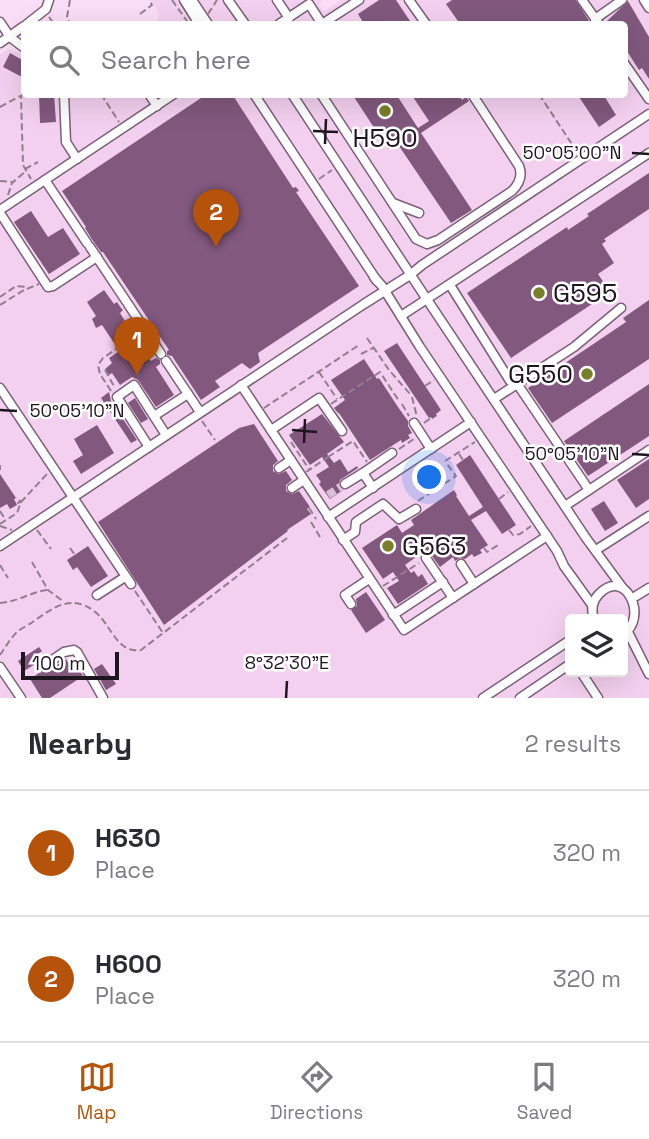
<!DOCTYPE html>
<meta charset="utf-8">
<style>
body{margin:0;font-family:"Space Grotesk",sans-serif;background:#f7f7f7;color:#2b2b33}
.controls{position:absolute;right:21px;bottom:21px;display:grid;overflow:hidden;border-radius:7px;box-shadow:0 7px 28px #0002}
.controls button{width:63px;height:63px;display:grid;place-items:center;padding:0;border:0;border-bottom:2px solid #e1e1e2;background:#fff;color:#2b2b33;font:35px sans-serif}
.scale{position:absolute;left:21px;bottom:18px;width:98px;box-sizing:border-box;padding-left:7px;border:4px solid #1f151e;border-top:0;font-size:19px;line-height:24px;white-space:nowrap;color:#1f151e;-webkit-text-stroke:5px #fff;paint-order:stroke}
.you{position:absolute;left:430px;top:478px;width:24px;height:24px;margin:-18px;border:5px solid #fff;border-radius:50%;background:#1a73e8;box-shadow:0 0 0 10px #1a73e833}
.badge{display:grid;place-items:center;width:46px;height:46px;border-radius:50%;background:#b45309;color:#fff;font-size:23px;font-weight:700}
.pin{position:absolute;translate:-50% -58px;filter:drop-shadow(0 2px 4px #0008)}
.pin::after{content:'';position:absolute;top:37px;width:24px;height:21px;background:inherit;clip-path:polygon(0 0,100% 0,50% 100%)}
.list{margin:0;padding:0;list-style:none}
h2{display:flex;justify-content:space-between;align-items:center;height:91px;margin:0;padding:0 28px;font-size:30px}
h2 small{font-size:23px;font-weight:400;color:#7c7c81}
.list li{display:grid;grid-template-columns:46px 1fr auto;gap:21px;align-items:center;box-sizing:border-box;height:126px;padding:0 28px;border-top:2px solid #e1e1e2}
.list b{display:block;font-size:26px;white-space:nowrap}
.list p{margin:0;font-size:23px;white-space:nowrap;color:#7c7c81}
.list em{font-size:23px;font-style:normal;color:#7c7c81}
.icon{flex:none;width:38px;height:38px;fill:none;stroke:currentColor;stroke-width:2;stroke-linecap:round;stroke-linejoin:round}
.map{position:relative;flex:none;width:649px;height:698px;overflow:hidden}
.search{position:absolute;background:#fff;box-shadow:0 7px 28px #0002;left:21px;right:21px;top:21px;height:77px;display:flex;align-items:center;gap:18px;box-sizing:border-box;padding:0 24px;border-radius:7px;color:#7c7c81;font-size:26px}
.sheet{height:343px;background:#fff}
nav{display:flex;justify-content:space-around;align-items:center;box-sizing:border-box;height:98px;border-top:2px solid #e1e1e2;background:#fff;font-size:19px;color:#7c7c81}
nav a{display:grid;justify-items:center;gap:4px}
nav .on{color:#b45309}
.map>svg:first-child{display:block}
</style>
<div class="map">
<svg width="649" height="698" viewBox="0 0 649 698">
<rect width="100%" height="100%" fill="#faddf6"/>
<!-- built -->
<path fill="#f3d0ef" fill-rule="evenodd" d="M150,0H322L319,5L324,12L341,0H649V698H0V54L9,49L24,55V94H624V24H152L158,20L159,13ZM570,619H623V672H570Z"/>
<!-- building -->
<g fill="#82587e">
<path d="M379,0H396L412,24H364L358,14Z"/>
<path d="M452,0H576L591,24H460L446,4Z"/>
<path d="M628,1L649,37V79L642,68L639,70L625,48V24H609L607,21Z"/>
<path d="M10,53L24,61V78L3,67Z"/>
<path d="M39,94H54L56,122L40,123Z"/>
<path d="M207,94H232L293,188L296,187L299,191L296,192L359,286L258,353L260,362L250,369L242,363L215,381L220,387L201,400L172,356L167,355V351L169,350L103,252H101L93,241L85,228L86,227L62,191Z"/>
<path d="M352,94H396L418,128L429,121L411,94H459L462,100L466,97L469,101L421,133L472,210L451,223L397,143L388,149Z"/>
<path d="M577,94H603L616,115L599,127Z"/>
<path d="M649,173V209L604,239L606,241L602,244L614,263L598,274L610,292L511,358L467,293L567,227L568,230L589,216L587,214Z"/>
<path d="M31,211L48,237L63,228L80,254L49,274L14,222Z"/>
<path d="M104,290L114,304L117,302L121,308L123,310L120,313L130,329L114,343L102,325L96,328L92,319L96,316L87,302Z"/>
<path d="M649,300V359L552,423L528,388L626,322L623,318Z"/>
<path d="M397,343L441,410L436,414L437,416L432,419L431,417L429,418L384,351Z"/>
<path d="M141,345L151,361L156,358L160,360V364L156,367L174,395L156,407L138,380L132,377L120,385L112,373L109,375L105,369L112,363L109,358L121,350L124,355Z"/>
<path d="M364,359L377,379L379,378L398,407L408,421V426L412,433L408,435L410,438L402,443L401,440L370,460L339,413H338L334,408L345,400L331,380Z"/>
<path d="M649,384V436L588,476L564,441Z"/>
<path d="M109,392L111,401L137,440L131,443L101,398Z"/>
<path d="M135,398L148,419L141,423L128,403Z"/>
<path d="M322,414L344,442L327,454L334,463L340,459L348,472L357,466L358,468L340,480L339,487L343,490L330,499L319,484L321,482L316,475L329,467L322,457L310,465L289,435Z"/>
<path d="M254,424L278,461L273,465V471L279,474L286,471L292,480L286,485V491L292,494L299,491L310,507L307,509L311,514L287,530L288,531L164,625L98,522L239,428Z"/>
<path d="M97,425L114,453L81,474L73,461L83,455L74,439Z"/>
<path d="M470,455L516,525L502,534L486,511L471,520L488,545L480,550L482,553L474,557L472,554L465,559L460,558L455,561L453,557L440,567L429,552H423L405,565L411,573L414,571L418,577L422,574L428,584L398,604L387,588L399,581L393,572L383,579L362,548L397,525L402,533L414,525L411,520L454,490L457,495L456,496L469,516L483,507L456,465Z"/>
<path d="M649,459V499L636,508L617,480Z"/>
<path d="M0,474L16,498L14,499L17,505L10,509L7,504L0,508Z"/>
<path d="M604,501L618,523L605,531L591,509Z"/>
<path d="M88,546L108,576L91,587L77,567L73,570L67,560Z"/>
<path d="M366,592L385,620L366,633L351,610L357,606L356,599Z"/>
<path d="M39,647L42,651L38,654L42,659L39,664L37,663L24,671L18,661Z"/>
<path d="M66,659L69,664L74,661L83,676L50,698H42L30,679L42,671L49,670Z"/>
<path d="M102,664L116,684L106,690L94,669Z"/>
</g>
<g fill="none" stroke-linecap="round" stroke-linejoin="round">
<!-- minor-tunnel -->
<path stroke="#d9bfd6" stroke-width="8" stroke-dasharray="8 4" stroke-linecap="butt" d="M328,495L345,484"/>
<!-- minor casing -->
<g stroke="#7a6077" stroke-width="11">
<g id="minor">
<path d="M184,0L199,24"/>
<path d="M192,0L208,24"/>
<path d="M228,0L245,24"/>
<path d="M277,0L289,18"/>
<path d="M409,0L426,24"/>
<path d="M582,0L599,24"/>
<path d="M644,0L649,8"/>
<path d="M595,19L622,0"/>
<path d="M0,22L10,37L23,47"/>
<path d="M27,24L46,9L49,0"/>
<path d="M279,24L309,4L322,24"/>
<path d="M322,24L359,0"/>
<path d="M0,43L24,26"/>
<path d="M624,63L649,99"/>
<path d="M64,94L66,142L77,159"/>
<path d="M149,94L157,106"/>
<path d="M254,94L377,281"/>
<path d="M292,94L424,295L586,538L622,587"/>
<path d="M321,94L416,239L427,244L438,240L512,191C519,184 523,176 519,166L472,94"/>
<path d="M45,180L87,243"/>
<path d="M393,203L419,213"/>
<path d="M0,210L174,94"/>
<path d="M0,213L48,287L53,286L97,257"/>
<path d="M90,247L126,301"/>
<path d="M374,277L382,286L420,347L557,551L564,566L592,605"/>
<path d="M450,285L510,381L518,385L589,490"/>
<path d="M128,304L161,354"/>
<path d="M401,316L649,153"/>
<path d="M125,341L144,328"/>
<path d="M166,361L200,412"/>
<path d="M241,385L404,630L547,536"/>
<path d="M0,388L131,584"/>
<path d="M494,399L574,347L621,308"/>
<path d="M154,416L188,394"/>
<path d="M414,423L431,449"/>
<path d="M271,430L319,398L342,431"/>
<path d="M149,447L117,397L134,385L166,435"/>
<path d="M279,468L291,460"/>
<path d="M363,473L392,453"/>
<path d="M345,484L363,473L373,488"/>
<path d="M292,488L304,480"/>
<path d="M565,506L649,450"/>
<path d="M328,517L471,422"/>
<path d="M343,540L355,532L356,522L383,504L399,519L416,509"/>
<path d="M0,546L364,304L410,275L422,265L649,114"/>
<path d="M596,550L649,516"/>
<path d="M426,558L453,598"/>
<path d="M461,564L474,584"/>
<path d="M97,595L125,577"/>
<path d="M636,596L649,588"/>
<path d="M351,604L345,595L369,579"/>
<path d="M393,615L443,582"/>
<path d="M594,619C591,610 592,601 599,594C626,566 649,619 623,634"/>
<path d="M628,632L649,674"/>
<path d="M45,665L64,652L74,650L77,652L103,698"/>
<path d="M0,667L21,698"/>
<path d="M581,672L598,698"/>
<path d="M483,698L570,640"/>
<path d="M520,698L570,664"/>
</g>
</g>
<!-- path -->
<g stroke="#937e90" stroke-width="2" stroke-dasharray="7 3.5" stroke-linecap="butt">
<path d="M70,0L67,17L70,24"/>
<path d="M172,0L189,24"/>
<path d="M140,14L152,5L149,0"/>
<path d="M208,14L217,0"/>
<path d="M49,17L54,24"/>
<path d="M24,93L21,96L23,165L31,179"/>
<path d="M101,94L119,122"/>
<path d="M539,94L577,152"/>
<path d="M0,107L20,96"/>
<path d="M25,169L38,162"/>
<path d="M319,179L332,170"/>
<path d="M0,181L13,182"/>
<path d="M8,195L12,183L25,172"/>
<path d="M0,297L16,286L27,287"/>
<path d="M0,305L24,290L39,284"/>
<path d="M367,338L389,370L410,394"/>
<path d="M361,354L373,348"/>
<path d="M105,370L115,388"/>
<path d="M319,372L337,399"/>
<path d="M425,386L434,380"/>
<path d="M111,391L100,374L98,365L103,358L121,346L126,354"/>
<path d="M412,397L417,417"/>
<path d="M331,404L380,372L399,401"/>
<path d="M402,404L409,416"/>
<path d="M264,408L359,345"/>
<path d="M202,421L215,440"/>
<path d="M424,423L431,418"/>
<path d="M291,442L309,469"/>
<path d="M399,449L414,439"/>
<path d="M459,454L463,460"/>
<path d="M328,457L353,441L367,462"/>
<path d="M445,461L475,442"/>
<path d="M0,465V470"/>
<path d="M306,472L328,457"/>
<path d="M499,499L508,492"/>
<path d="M418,501L456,476L447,464"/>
<path d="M17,503L21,502L17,497"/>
<path d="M309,508L316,519"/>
<path d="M0,511L5,519"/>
<path d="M311,522L320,537"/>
<path d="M0,524L17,513L21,502L47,474"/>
<path d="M0,526L12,530"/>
<path d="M37,530L51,549"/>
<path d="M509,530L513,535L520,534L531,526"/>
<path d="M70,548L75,555"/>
<path d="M484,548L487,552L500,544"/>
<path d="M32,562L48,590L64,602"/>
<path d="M0,565L8,578"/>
<path d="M383,586L419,563"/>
<path d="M135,591L163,633"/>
<path d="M0,603C17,602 31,592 47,590"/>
<path d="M0,655C5,648 10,639 16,633C21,628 29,625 34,621C54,607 71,594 94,611C111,623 116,654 141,650L287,538"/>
</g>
<!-- minor -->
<use href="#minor" stroke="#fff" stroke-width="8"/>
</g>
<!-- ticks -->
<path fill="none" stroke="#1f151e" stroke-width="2.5" d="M313,131L338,132M325,144L326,119M632,153L649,154M0,410L17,411M292,430L317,432M304,443L305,419M632,454L649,455M286,698L287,681"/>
<!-- markers -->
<g fill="#7a7f29" stroke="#fff" stroke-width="2.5">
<circle cx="385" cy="111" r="7"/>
<circle cx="539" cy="293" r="7"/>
<circle cx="587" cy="374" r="7"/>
<circle cx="388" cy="546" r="7"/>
</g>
<g text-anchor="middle" stroke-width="5" stroke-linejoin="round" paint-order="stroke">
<!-- poi labels -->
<g font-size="26" fill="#1f151e" stroke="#fff" text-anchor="start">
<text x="385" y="147" text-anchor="middle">H590</text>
<text x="553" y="302">G595</text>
<text x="573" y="383" text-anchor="end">G550</text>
<text x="402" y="555">G563</text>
</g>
</g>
<g font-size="18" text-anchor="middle" fill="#1f151e" stroke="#fff" stroke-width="5" stroke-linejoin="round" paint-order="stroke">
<text x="572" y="159">50°05'00"N</text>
<text x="77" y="417">50°05'10"N</text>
<text x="572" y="460">50°05'10"N</text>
<text x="287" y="669">8°32'30"E</text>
</g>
</svg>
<div class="controls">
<button><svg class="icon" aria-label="layers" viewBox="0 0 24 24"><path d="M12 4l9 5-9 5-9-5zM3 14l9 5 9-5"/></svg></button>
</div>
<div class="scale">100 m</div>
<div class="you"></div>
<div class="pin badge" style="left:137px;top:375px">1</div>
<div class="pin badge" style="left:216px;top:247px">2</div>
<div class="search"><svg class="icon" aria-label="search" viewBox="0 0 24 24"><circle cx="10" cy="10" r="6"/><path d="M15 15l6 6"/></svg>Search here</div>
</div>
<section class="sheet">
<h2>Nearby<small>2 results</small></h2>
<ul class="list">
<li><span class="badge">1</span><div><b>H630</b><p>Place</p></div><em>320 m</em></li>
<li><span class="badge">2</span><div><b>H600</b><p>Place</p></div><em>320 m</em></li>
</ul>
</section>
<nav>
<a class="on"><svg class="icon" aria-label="map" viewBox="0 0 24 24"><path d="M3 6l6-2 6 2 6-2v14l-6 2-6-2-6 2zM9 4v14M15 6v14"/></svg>Map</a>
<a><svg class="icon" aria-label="directions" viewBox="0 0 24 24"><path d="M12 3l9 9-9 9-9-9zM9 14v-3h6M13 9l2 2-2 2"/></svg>Directions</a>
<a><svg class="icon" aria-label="saved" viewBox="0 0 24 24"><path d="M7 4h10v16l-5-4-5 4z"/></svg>Saved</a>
</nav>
